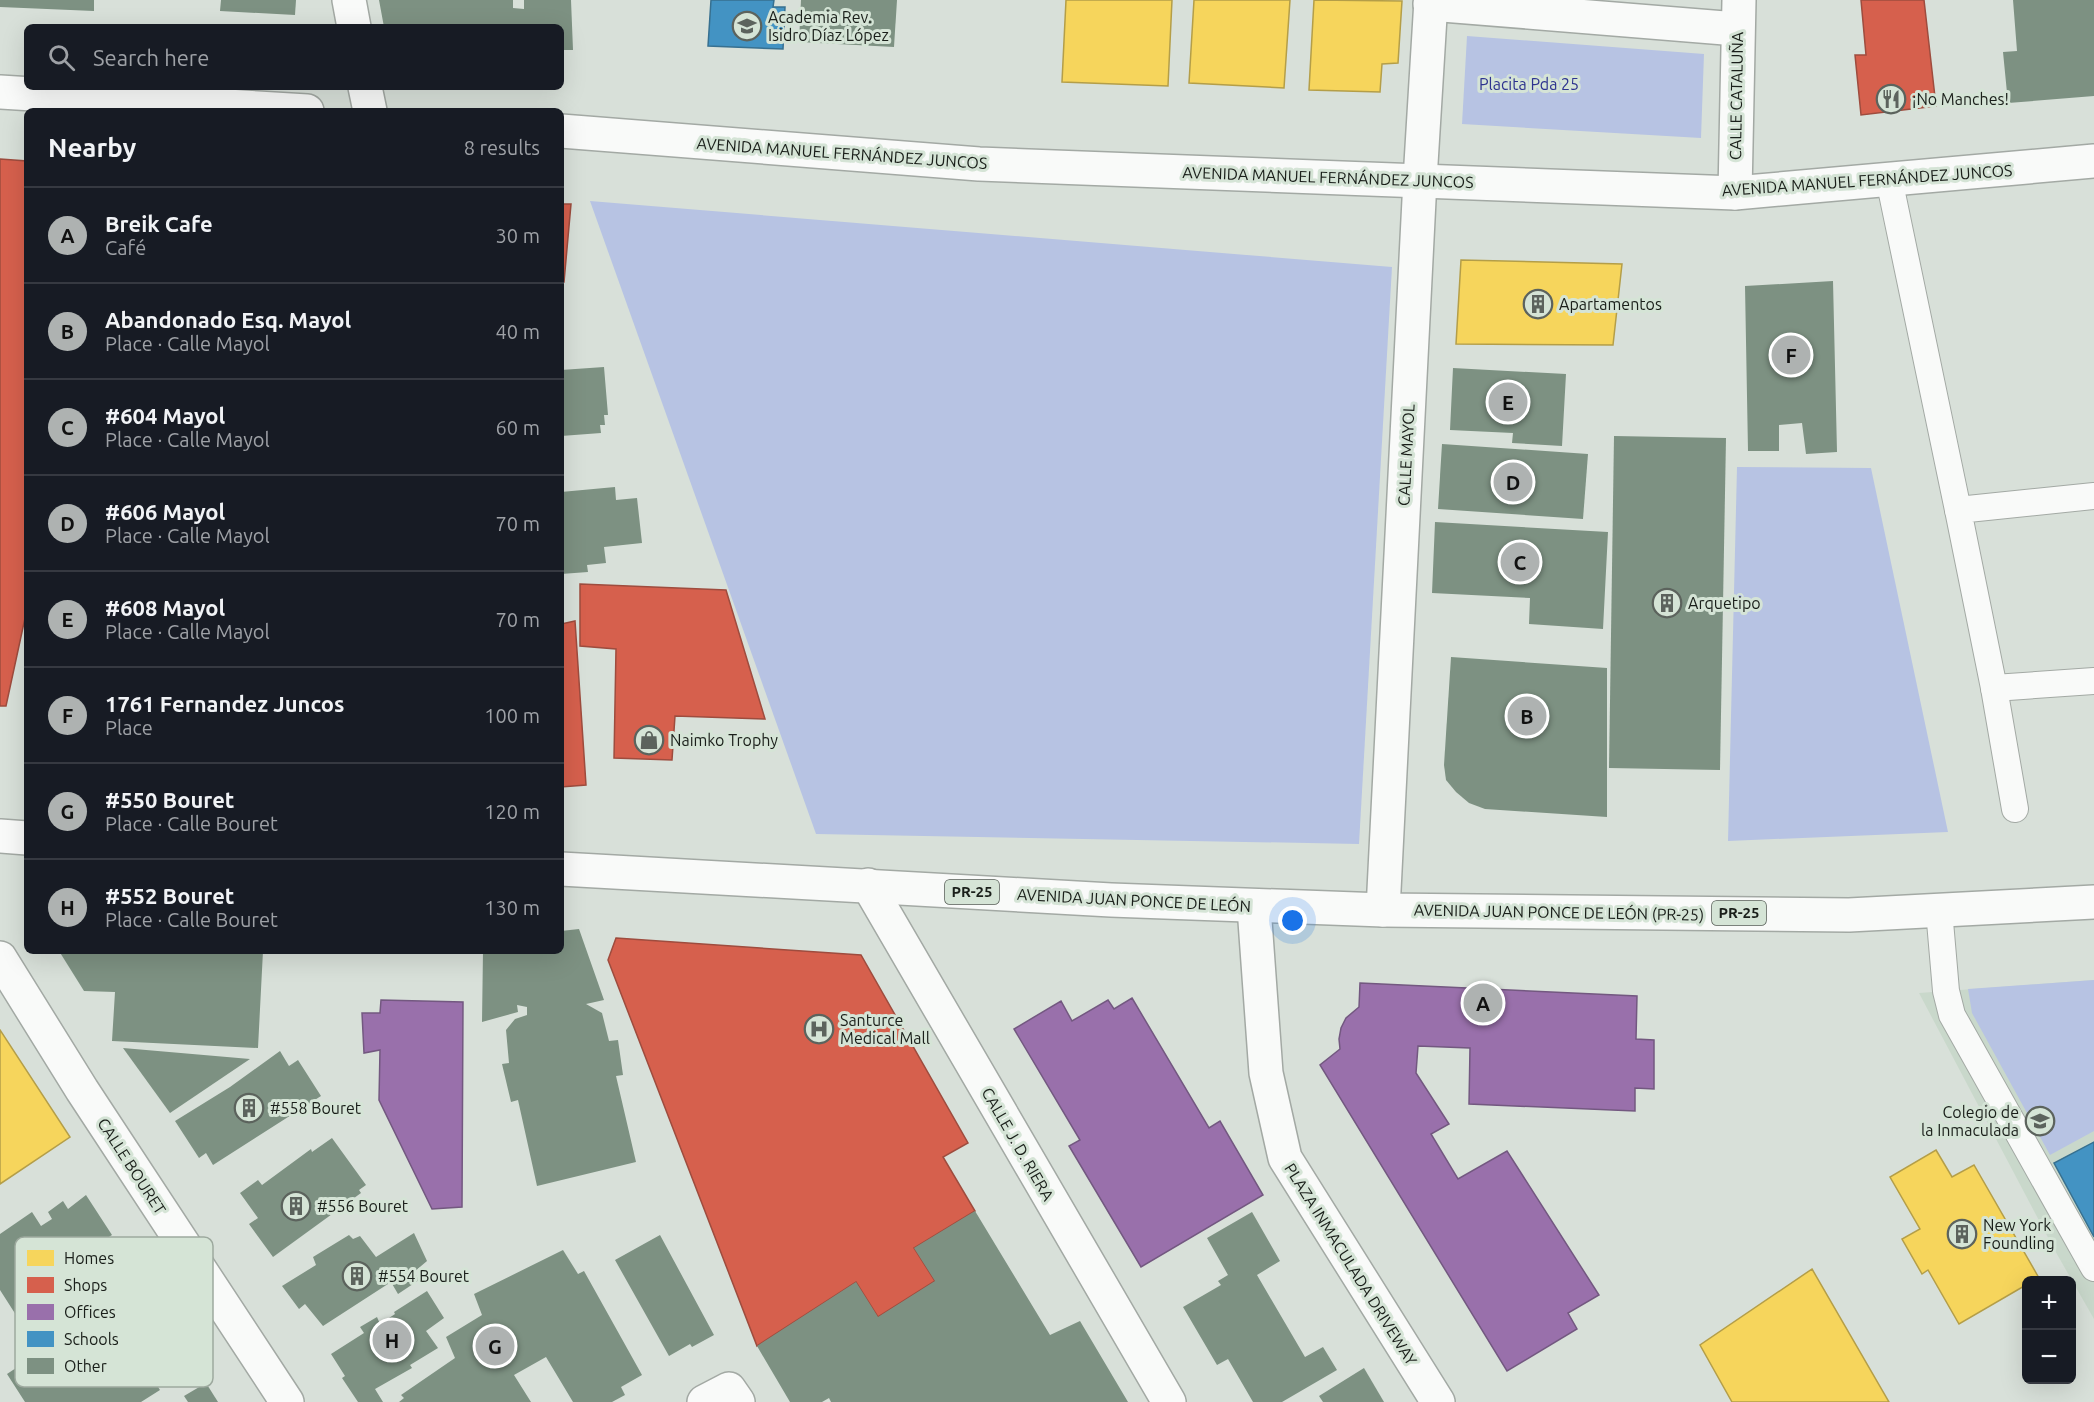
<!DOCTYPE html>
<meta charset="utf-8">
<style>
body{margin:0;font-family:Ubuntu,sans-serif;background:#20242c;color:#f1f3f6}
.controls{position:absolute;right:18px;bottom:18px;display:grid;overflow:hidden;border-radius:9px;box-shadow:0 6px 24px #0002}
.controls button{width:54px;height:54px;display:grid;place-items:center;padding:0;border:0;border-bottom:2px solid #363941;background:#171b24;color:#f1f3f6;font:30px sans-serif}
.you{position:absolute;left:1293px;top:921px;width:21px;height:21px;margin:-15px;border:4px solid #fff;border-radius:50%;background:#1a73e8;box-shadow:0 0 0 9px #1a73e833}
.badge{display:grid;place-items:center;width:39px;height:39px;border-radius:50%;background:#aeb2b1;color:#111;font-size:20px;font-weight:700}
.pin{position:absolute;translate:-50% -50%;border:3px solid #fff;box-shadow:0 2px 6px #0006}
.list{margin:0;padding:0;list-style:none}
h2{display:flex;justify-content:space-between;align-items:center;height:78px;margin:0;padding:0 24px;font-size:26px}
h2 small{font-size:20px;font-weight:400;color:#9ea1a6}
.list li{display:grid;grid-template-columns:39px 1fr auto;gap:18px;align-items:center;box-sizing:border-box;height:96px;padding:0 24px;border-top:2px solid #363941}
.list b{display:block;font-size:22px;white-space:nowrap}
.list p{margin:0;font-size:20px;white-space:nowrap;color:#9ea1a6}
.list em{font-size:20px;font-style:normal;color:#9ea1a6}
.icon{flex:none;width:33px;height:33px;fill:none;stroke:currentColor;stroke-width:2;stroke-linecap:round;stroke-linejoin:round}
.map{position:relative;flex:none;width:2094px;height:1402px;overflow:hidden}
.search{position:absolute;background:#171b24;box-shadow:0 6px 24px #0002;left:24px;top:24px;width:540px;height:66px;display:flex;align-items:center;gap:15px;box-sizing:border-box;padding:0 21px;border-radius:9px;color:#9ea1a6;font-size:22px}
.panel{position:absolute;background:#171b24;box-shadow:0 6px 24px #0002;left:24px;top:108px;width:540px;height:846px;border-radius:9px}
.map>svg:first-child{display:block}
</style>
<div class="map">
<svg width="2094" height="1402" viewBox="0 0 2094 1402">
<rect width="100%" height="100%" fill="#d8e0d9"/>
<!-- built -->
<path fill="#c9d8cb" d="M2094,980V1319L2054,1249L1919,993Z"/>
<!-- green -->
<g fill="#b7c3e3">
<path d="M1467,36L1704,54L1701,138L1462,124Z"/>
<path d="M590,201L1392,267L1359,844L816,834Z"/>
<path d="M1737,467L1871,468L1948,832L1728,841Z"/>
<path d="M2094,980V1131L2050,1155L1972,1013L1968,989Z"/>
</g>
<!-- homes -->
<g fill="#f6d55c" stroke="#b49e48" stroke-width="1.5">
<path d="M1066,0H1172L1168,86L1062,82Z"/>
<path d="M1194,0H1290L1284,88L1189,83Z"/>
<path d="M1314,0L1402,1L1398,63L1382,64L1380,92L1309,90Z"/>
<path d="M1461,260L1622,264L1613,345L1456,344Z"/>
<path d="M0,1030L70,1137L0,1184Z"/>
<path d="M1936,1150L1952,1177L1974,1165L2039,1278L2034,1280H2026V1285L1959,1324L1928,1270L1922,1274L1902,1239L1920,1229L1890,1177Z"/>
<path d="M1812,1269L1889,1402H1732L1700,1345Z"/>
</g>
<!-- shops -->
<g fill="#d6604d" stroke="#9e4c3e" stroke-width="1.5">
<path d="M1861,0H1924L1936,106L1861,115L1855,55H1866Z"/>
<path d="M0,159L27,161V609L6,706H0Z"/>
<path d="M561,204H571L564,282H561Z"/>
<path d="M580,584L726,590L765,719L675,716L672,760L614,758L616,649L580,646Z"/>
<path d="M575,621L586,785L561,787V624Z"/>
<path d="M616,938L861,955L968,1143L943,1157L975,1211L914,1248L935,1281L878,1317L856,1282L757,1346L608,960Z"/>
</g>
<!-- offices -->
<g fill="#9970ab" stroke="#735880" stroke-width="1.5">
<path d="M1360,983L1637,996L1636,1039L1654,1040V1089L1635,1088V1111L1469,1104L1470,1048L1418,1046L1416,1073L1449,1124L1431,1134L1458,1179L1507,1151L1599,1295L1568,1313L1577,1329L1507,1371L1320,1065L1340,1049L1339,1039L1341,1028L1346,1018L1359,1007Z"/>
<path d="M1132,998L1209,1128L1220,1121L1263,1195L1141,1267L1069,1146L1080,1140L1014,1029L1061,1001L1072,1021L1108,1000L1114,1009Z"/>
<path d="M381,1000L463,1002L462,1207L432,1209L379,1100L380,1050L364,1053L362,1013H380Z"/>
</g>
<!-- schools -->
<g fill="#4393c3" stroke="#377090" stroke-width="1.5">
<path d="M711,0H774L773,7H785L783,49L708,46Z"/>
<path d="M2094,1142V1237L2054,1163Z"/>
</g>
<!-- building -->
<g fill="#7d9182">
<path d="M0,0H94V11L0,7Z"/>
<path d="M221,0H296L295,15L220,11Z"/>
<path d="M379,0H513V8L524,9V0H571L573,50H561V27H384Z"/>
<path d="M801,0H897L894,47L799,42Z"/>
<path d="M2013,0H2094V96L2008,103L2003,52L2017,51Z"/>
<path d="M1833,281L1837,452L1806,454L1802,423L1779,425V451H1748L1745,286Z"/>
<path d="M604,367L608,415H604L605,425H600L601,433L561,436V370Z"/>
<path d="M1453,368L1566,374L1562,446L1512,443L1513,433L1450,430Z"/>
<path d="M1614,436L1726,438L1720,770L1609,768Z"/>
<path d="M1442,444L1588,454L1583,519L1438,509Z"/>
<path d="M615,487L616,500L637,498L642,543L604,547L606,563L587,565L588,572L561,574V492Z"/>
<path d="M1435,522L1608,532L1603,629L1529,624L1530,598L1432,593Z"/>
<path d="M1451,657L1607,668V817L1485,809L1469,803L1456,792L1446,780L1444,765Z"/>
<path d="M579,929L604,1000L586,1004L602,1013L609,1041L618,1040L623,1075L616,1076L636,1162L537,1186L518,1100L511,1102L502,1064L509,1063L506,1030L515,1019L527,1015V1007L517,1005L518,1012L482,1022L483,951H561V931Z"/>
<path d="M59,951H263L258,1048L112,1041L115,992L84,991Z"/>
<path d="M123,1048L250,1059L170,1113Z"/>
<path d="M280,1051L289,1066L298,1060L321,1096L213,1165L206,1153L199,1158L175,1121L230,1087Z"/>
<path d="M332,1138L366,1185L359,1190L361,1193L273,1257L249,1224L258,1218L240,1193L258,1180L262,1185L311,1149L312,1152Z"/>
<path d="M86,1195L112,1235L104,1240L111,1251L108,1253L121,1272L77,1301L65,1283L16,1315L0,1290V1234L32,1212L41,1226L52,1219L48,1212L63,1201L68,1209Z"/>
<path d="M975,1211L1050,1335L1080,1321L1128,1402H831L829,1398L822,1402H790L757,1346L856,1282L878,1317L935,1281L914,1248Z"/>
<path d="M1252,1212L1280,1261L1257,1275L1305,1357L1323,1347L1337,1370L1282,1402H1253L1228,1359L1217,1365L1183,1307L1221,1285L1218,1281L1228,1275L1207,1238Z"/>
<path d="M414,1233L427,1261L414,1272L419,1280L398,1294L391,1282L323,1326L305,1304L299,1309L282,1286L316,1265L313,1257L349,1235L353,1239L360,1236L376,1257Z"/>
<path d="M660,1235L714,1335L692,1347L690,1344L669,1356L615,1260Z"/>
<path d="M563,1250L578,1274L584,1271L642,1375L621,1387L625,1395L612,1402H573L546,1357L514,1375L531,1402H399L404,1398L401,1395L455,1358L446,1337L482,1315L474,1294Z"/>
<path d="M427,1291L444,1318L426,1331L438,1348L410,1365L412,1368L375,1389L383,1402H358L342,1378L345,1376L331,1354L364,1333L360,1327L377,1317L380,1324L395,1314L394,1312Z"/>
<path d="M78,1301L102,1338L119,1327L160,1390L141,1402H25L7,1374L61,1338L49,1319Z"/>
<path d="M1364,1368L1384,1402H1323L1319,1396Z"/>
<path d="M206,1383L218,1402H188L184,1396Z"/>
</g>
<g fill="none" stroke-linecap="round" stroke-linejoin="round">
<!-- service casing -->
<g stroke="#a3a9a4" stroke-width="28">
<g id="service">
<path d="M1889,179L1958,510"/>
<path d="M1994,688L2094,681"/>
<path d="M2015,809L1994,688L1958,510L2094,496"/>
<path d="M1939,910L1946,991L1952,1015L2094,1268"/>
</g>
</g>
<!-- minor casing -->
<g stroke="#a3a9a4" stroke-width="36">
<g id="minor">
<path d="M349,0L354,27"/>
<path d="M1430,4L1737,29"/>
<path d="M365,87L370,111"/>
<path d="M1735,193L1739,0"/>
<path d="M868,885L1169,1402"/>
<path d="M1254,907L1266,1073L1285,1158L1438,1402"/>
<path d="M1383,910L1420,180L1431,0"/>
<path d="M0,958L82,1090L287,1402"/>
<path d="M704,1402L729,1389L738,1402"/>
</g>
</g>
<!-- secondary casing -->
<g stroke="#a3a9a4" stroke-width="36">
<g id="secondary">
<path d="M0,92L307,111"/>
<path d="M561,131L979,164L1735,193L2094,161"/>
</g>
</g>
<!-- primary casing -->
<g stroke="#a3a9a4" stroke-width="36">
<g id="primary">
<path d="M0,836L27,838"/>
<path d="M561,869L1111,900L1383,910L1849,915L2094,902"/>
</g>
</g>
<!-- service -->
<use href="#service" stroke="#f9faf9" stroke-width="26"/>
<!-- minor -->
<use href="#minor" stroke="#f9faf9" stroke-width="33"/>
<!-- secondary -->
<use href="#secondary" stroke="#f9faf9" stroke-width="33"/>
<!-- primary -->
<use href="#primary" stroke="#f9faf9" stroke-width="33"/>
</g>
<!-- icons -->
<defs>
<g id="school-ring" transform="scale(1.5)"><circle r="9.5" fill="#d5e4d6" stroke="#5c635d" stroke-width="1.5"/><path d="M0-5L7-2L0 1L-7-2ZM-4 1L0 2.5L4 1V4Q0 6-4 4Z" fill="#5c635d"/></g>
<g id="restaurant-ring" transform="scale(1.5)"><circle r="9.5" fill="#d5e4d6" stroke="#5c635d" stroke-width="1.5"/><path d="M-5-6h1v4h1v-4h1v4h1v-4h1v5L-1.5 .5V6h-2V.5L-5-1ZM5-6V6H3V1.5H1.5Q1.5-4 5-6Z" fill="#5c635d"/></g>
<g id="building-ring" transform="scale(1.5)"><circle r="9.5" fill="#d5e4d6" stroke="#5c635d" stroke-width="1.5"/><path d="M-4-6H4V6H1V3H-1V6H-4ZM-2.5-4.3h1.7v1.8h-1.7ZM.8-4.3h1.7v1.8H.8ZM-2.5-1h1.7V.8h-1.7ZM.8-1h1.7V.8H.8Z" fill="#5c635d"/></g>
<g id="shop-ring" transform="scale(1.5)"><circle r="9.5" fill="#d5e4d6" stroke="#5c635d" stroke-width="1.5"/><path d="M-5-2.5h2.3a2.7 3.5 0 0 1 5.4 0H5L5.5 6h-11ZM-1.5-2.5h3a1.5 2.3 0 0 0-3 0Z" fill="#5c635d"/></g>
<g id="hospital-ring" transform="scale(1.5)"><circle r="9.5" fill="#d5e4d6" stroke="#5c635d" stroke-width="1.5"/><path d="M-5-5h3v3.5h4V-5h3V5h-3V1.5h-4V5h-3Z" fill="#5c635d"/></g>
</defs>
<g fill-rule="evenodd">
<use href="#school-ring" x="747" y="26"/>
<use href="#restaurant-ring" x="1891" y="99"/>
<use href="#building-ring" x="1538" y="304"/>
<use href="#building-ring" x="1667" y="603"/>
<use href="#shop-ring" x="649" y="740"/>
<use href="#hospital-ring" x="819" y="1029"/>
<use href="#building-ring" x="249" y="1108"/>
<use href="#school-ring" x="2040" y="1121"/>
<use href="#building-ring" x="296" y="1206"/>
<use href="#building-ring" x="1962" y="1234"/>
<use href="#building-ring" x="357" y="1276"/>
</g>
<g text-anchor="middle" stroke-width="6" stroke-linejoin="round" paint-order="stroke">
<!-- shield labels -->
<g fill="#d5e4d6" stroke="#525a52" stroke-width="1.5">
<rect x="945" y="880" width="54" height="24" rx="4.5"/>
<rect x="1712" y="901" width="54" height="24" rx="4.5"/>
</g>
<g font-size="15" font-weight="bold" fill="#1a1f1a">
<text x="972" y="897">PR-25</text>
<text x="1739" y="918">PR-25</text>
</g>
<!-- poi labels -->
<g font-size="16" fill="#1a1f1a" stroke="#d5e4d6" text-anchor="start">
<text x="768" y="23">Academia Rev.<tspan x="768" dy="18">Isidro Díaz López</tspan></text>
<text x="1912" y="105">¡No Manches!</text>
<text x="1559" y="310">Apartamentos</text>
<text x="1688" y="609">Arquetipo</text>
<text x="670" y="746">Naimko Trophy</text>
<text x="840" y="1026">Santurce<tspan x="840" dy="18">Medical Mall</tspan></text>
<text x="270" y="1114">#558 Bouret</text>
<text x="2019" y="1118" text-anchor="end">Colegio de<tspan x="2019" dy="18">la Inmaculada</tspan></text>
<text x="317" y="1212">#556 Bouret</text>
<text x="1983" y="1231">New York<tspan x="1983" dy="18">Foundling</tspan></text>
<text x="378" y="1282">#554 Bouret</text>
</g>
<!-- park labels -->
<g font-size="16" fill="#2d338f" stroke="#d5e4d6">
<text x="1529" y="90">Placita Pda 25</text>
</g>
<!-- street labels -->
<g font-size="16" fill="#1a1f1a" stroke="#d5e4d6">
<text transform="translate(1736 96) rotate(-89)" y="6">CALLE CATALUÑA</text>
<text transform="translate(842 153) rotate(4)" y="6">AVENIDA MANUEL FERNÁNDEZ JUNCOS</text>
<text transform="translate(1328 177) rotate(2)" y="6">AVENIDA MANUEL FERNÁNDEZ JUNCOS</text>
<text transform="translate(1867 180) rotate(-4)" y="6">AVENIDA MANUEL FERNÁNDEZ JUNCOS</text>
<text transform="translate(1406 455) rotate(-87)" y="6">CALLE MAYOL</text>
<text transform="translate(1134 900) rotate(3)" y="6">AVENIDA JUAN PONCE DE LEÓN</text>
<text transform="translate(1559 912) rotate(1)" y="6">AVENIDA JUAN PONCE DE LEÓN (PR-25)</text>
<text transform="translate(1018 1144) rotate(60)" y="6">CALLE J. D. RIERA</text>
<text transform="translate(132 1166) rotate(57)" y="6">CALLE BOURET</text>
<text transform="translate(1351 1264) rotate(58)" y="6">PLAZA INMACULADA DRIVEWAY</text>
</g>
</g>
<!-- legend -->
<rect x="15" y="1237" width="198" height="150" rx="9" fill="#d5e4d6" stroke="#9da99e" stroke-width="1.5"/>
<rect x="27" y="1250" width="27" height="16" fill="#f6d55c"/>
<rect x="27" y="1277" width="27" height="16" fill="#d6604d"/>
<rect x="27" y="1304" width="27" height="16" fill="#9970ab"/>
<rect x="27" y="1331" width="27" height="16" fill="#4393c3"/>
<rect x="27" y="1358" width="27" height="16" fill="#7d9182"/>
<g font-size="16" fill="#1a1f1a">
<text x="64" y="1264">Homes</text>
<text x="64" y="1291">Shops</text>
<text x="64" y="1318">Offices</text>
<text x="64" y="1345">Schools</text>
<text x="64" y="1372">Other</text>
</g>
</svg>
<div class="controls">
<button>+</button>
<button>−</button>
</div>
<div class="you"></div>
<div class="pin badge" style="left:1483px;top:1003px">A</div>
<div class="pin badge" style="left:1527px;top:716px">B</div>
<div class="pin badge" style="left:1520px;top:562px">C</div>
<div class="pin badge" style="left:1513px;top:482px">D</div>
<div class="pin badge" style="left:1508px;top:402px">E</div>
<div class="pin badge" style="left:1791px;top:355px">F</div>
<div class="pin badge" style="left:495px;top:1346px">G</div>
<div class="pin badge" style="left:392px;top:1340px">H</div>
<div class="search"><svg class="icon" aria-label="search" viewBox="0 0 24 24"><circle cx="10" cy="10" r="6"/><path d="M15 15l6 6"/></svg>Search here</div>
<section class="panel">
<h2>Nearby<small>8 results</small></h2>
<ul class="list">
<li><span class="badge">A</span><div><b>Breik Cafe</b><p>Café</p></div><em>30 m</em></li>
<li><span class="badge">B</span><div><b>Abandonado Esq. Mayol</b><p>Place · Calle Mayol</p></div><em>40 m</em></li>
<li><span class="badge">C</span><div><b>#604 Mayol</b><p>Place · Calle Mayol</p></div><em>60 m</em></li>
<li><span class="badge">D</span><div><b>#606 Mayol</b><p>Place · Calle Mayol</p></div><em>70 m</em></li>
<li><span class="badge">E</span><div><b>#608 Mayol</b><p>Place · Calle Mayol</p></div><em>70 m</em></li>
<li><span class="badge">F</span><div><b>1761 Fernandez Juncos</b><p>Place</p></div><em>100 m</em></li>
<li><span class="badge">G</span><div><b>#550 Bouret</b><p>Place · Calle Bouret</p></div><em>120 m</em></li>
<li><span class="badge">H</span><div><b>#552 Bouret</b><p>Place · Calle Bouret</p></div><em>130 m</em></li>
</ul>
</section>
</div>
